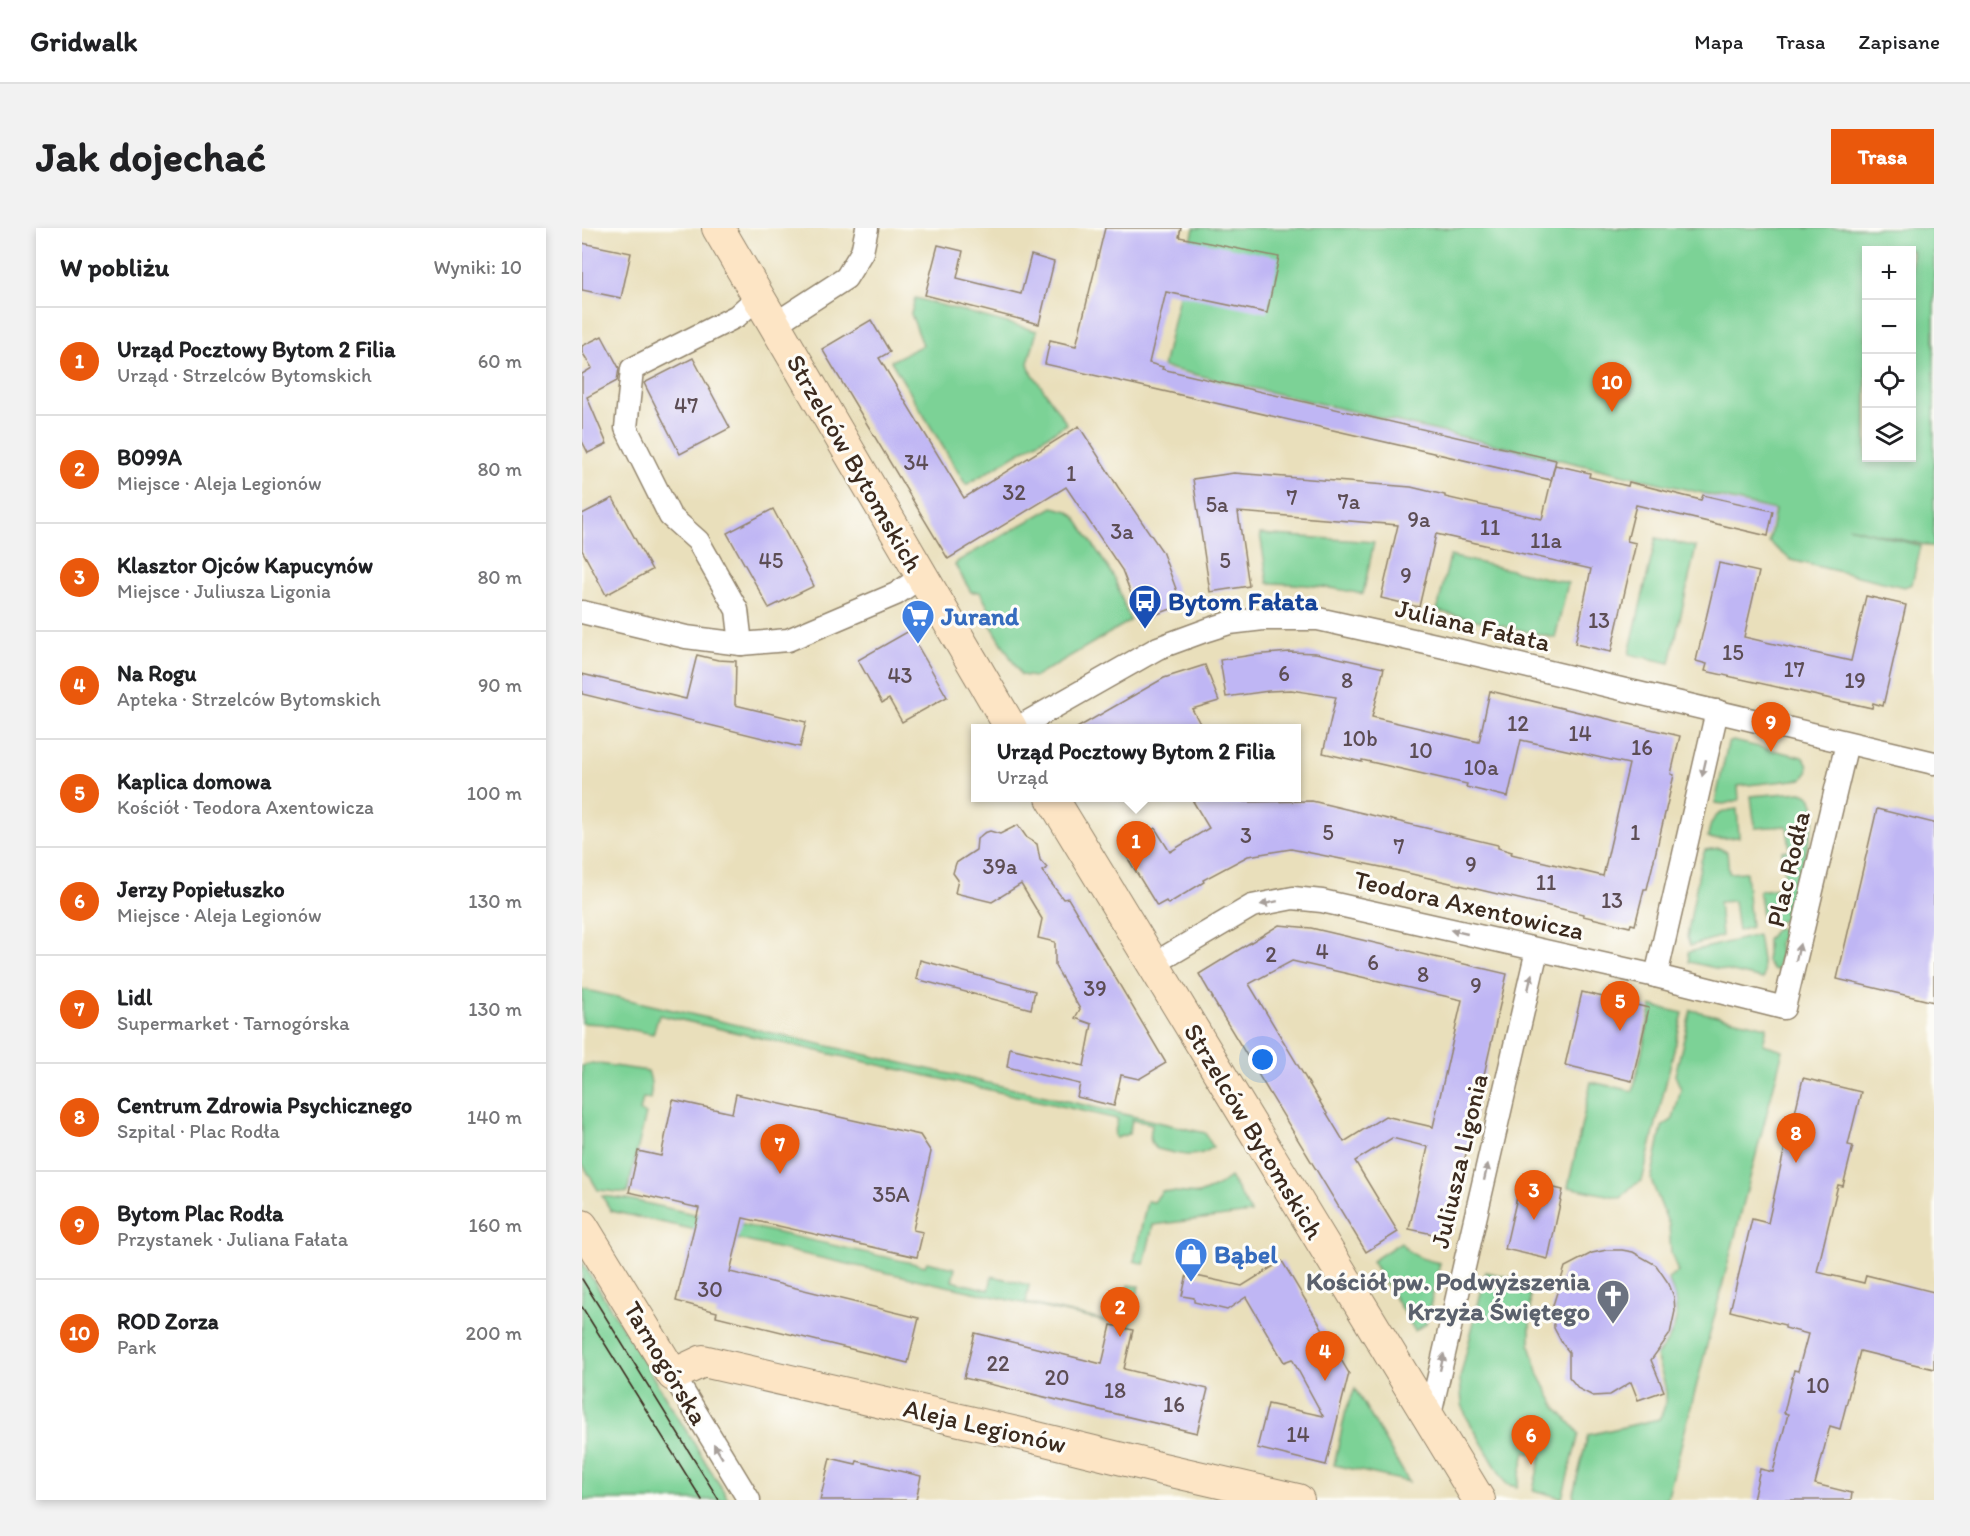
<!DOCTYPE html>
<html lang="pl">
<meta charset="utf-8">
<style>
body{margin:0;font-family:Itim,sans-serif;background:#f2f2f2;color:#202124}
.controls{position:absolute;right:18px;top:18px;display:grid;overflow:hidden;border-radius:0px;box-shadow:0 3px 9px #0003}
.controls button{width:54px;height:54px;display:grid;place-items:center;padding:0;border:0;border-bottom:2px solid #e0e0e0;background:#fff;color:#202124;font:30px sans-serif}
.you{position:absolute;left:681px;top:832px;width:21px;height:21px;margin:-15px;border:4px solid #fff;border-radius:50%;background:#1a73e8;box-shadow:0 0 0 9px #1a73e833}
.badge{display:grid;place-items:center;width:39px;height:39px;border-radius:50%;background:#ea580c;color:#fff;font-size:20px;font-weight:700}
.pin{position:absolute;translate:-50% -50px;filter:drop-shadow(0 2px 3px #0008)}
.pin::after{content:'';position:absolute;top:32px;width:21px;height:18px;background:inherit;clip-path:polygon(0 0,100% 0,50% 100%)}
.popup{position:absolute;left:389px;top:496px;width:330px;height:78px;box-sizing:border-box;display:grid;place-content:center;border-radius:0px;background:#fff;filter:drop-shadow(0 2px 4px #0005);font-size:20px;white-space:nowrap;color:#757577}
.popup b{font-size:22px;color:#202124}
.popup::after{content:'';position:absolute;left:50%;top:100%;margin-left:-12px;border:12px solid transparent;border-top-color:#fff}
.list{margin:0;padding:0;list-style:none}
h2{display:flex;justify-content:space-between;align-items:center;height:78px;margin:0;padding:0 24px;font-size:26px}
h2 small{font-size:20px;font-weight:400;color:#757577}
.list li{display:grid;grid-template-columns:39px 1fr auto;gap:18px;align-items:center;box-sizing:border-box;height:108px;padding:0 24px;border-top:2px solid #e0e0e0}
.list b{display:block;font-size:22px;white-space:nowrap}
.list p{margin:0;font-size:20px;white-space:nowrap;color:#757577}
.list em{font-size:20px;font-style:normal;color:#757577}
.icon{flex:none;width:33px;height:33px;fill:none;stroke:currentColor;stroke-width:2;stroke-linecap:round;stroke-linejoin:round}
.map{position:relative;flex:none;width:1352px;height:1272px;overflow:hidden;border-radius:0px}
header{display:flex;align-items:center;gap:36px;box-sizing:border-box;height:84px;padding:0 30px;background:#fff;border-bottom:2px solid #e0e0e0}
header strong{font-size:28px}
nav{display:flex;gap:33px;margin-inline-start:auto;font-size:21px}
.intro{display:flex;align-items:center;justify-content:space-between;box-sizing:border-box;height:144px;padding:0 36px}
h1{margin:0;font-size:42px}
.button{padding:15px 27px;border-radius:0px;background:#ea580c;color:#fff;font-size:21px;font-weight:700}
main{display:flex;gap:36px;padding:0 36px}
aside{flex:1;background:#fff;border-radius:0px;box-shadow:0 3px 9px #0003}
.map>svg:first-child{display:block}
</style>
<header>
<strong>Gridwalk</strong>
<nav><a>Mapa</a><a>Trasa</a><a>Zapisane</a></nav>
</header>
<div class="intro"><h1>Jak dojechać</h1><a class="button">Trasa</a></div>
<main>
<aside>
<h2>W pobliżu<small>Wyniki: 10</small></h2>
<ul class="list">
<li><span class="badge">1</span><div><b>Urząd Pocztowy Bytom 2 Filia</b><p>Urząd · Strzelców Bytomskich</p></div><em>60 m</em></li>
<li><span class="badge">2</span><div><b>B099A</b><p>Miejsce · Aleja Legionów</p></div><em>80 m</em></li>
<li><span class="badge">3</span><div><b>Klasztor Ojców Kapucynów</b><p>Miejsce · Juliusza Ligonia</p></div><em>80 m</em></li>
<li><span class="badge">4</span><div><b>Na Rogu</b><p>Apteka · Strzelców Bytomskich</p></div><em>90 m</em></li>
<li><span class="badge">5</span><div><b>Kaplica domowa</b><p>Kościół · Teodora Axentowicza</p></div><em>100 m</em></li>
<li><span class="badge">6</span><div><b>Jerzy Popiełuszko</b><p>Miejsce · Aleja Legionów</p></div><em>130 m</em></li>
<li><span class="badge">7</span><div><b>Lidl</b><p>Supermarket · Tarnogórska</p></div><em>130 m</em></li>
<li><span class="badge">8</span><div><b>Centrum Zdrowia Psychicznego</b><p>Szpital · Plac Rodła</p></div><em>140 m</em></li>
<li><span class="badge">9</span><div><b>Bytom Plac Rodła</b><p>Przystanek · Juliana Fałata</p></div><em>160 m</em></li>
<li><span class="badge">10</span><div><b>ROD Zorza</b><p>Park</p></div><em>200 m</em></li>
</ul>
</aside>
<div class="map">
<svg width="1352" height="1272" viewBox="0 0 1352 1272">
<rect width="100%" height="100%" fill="#fdfcf7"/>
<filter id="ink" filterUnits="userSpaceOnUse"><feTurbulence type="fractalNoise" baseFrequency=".0167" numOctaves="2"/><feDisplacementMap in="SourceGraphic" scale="12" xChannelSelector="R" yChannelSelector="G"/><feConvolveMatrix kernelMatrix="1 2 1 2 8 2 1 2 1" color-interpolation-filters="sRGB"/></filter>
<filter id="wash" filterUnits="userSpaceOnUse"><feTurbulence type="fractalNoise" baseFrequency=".008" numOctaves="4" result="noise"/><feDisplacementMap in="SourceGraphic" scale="24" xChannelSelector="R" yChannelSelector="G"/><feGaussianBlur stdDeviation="1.35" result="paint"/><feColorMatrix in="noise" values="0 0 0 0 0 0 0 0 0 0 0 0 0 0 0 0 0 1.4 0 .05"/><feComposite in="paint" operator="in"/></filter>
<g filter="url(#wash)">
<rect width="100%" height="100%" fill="#e9dfbb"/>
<!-- green -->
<g fill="#7cd296" stroke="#5c7e5a" stroke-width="1.5" fill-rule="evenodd">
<path d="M612,0H1352V319L1266,299L1339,318L1330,356L1322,359L1209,332L1187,314L1193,282L581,139ZM1284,22H1330V230H1284Z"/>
<path d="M333,70L455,103L446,135L448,142L485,196L384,257L309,133L341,117L329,86Z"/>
<path d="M471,279L486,283L494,290L532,349L548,393L453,449L439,447L403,387L408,383L398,364H389L373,337L376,333Z"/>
<path d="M678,306L792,314L781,366C749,359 718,355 686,355Z"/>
<path d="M1074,310L1114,319L1088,435L1047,426Z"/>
<path d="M868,328L986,355L973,410L855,383Z"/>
<path d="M1151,513L1220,529C1228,535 1227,544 1221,551L1156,558L1157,572L1142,576L1133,575L1146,515Z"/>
<path d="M1219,564C1230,566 1232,575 1234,584L1207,692L1181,696L1177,663L1204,659L1200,623L1208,622L1205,598L1173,600L1169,568Z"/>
<path d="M1155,581L1157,609L1131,611L1126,609C1128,589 1136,583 1155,581Z"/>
<path d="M1137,620L1145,624L1147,645L1164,644L1169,699L1156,703L1152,673L1137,674L1140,708L1108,718L1105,709L1119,633L1123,622Z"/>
<path d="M1194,700L1204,702L1197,714L1198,727L1195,742L1190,741L1185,734V712Z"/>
<path d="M1176,707L1182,745L1181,751L1107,734L1106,724Z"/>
<path d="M0,761L623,905L631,919C614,933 594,925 575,921C565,914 569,906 570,896L550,892L547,906L534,910L532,907L536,891L77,787L71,806L20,796L0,795Z"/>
<path d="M1070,778L1101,785L1060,953L1050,958L1039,970L986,959L1009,854L1051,863Z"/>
<path d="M1109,782L1185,799L1181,816L1201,822L1085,1272H993L991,1266L1006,1207L1077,1191C1091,1168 1081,1152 1074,1128C1097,1104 1100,1081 1086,1051L1096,1044L1089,1025L1087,997L1069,952L1080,899L1091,891L1099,861L1093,847Z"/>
<path d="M10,835L66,843C70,854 70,861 68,871L61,870L58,884L64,886L45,965L16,962L0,935V838Z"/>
<path d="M648,949L669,985L571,997L562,1036L552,1033L565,973L572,974L580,963L617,966L634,959Z"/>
<path d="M20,968L45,971L343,1038L345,1034L373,1040L370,1053L407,1062L410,1048L447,1057L444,1075L538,1096L546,1057L557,1058L548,1099L29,983Z"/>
<path d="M819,1014C827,1028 843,1032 858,1035L844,1096L833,1103L790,1033Z"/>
<path d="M0,1034L142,1264L147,1272H0Z"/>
<path d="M904,1044L942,1053L948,1058V1117L957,1147L975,1181L992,1199L997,1206L980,1270L951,1262L959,1228L943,1224L935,1259L924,1256L884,1188L880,1176L878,1150Z"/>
<path d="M773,1161L827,1254L752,1237L764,1182Z"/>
</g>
<g id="blocks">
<!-- building -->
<g fill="#bfb6f4" fill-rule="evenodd">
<path d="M523,0H599L597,9L697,29L685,85L584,64L567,135L581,139L580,141L632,153L974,232L969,252L463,136L468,112L494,118Z"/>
<path d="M0,15L49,25L39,70L0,62Z"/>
<path d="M356,17L381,23L375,50L439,66L449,27L472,34L457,96L343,67Z"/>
<path d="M289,92L308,124L297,130L382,270L497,198L536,259L580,323L600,377L559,392L540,342L484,259L366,331L240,121Z"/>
<path d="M20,108L37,140L35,153L5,169L25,216L6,225L0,213V146L10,140L0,124V118Z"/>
<path d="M111,130L148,200L98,226L62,155Z"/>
<path d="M973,237L1008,245L1007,249L1046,258L1047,254L1119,272L1121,267L1191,283L1186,308L1054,277L1045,313L1054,315L1029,424L993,416L1009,341L854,306L837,379L799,370L816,297L656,284L667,358L628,364L611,251L652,245L829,259L863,267V269L960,291Z"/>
<path d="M31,270L70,342L24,367L0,322V286Z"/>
<path d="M191,281L232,358L187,380L145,305Z"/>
<path d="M1137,335L1177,344L1162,409L1188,415L1269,433L1284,368L1324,377L1301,478L1291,475L1290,480L1123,443L1125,436L1114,433Z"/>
<path d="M327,403L365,469L320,494L307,471L300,475L276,432Z"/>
<path d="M708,424L734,425L802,440L790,489L897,514L908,463L1098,508L1089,546L1092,547L1081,594L1065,661H1062L1053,697L1049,696L1048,699L1001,688V686L804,640L709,621L666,628L621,652L622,654L586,676L584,673L575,678L540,621L573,600L588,624L627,600L609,570H661L663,574L730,573L916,617V620L930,624L929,626L1021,648L1047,536L939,512L926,569L884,559L885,556L780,532V534L741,525L754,469L709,462L687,463L644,469L638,432L670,427Z"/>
<path d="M115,427L136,432L154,433L153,477L224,494L218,519L0,466V446L104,471Z"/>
<path d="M623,437L637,473L610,481L621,501H493L582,450Z"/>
<path d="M1295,581L1352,595V774L1255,751Z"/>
<path d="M436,597L445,610L455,616L458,632L465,640L460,643L481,671L486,670L584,835L557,851L539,847L532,878L495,869L498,856L425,839L428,820L502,838L510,796L493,790L498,781L473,738V714L456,710L460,691L439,656L410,674L373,665L376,652L371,645L374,635L394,622L395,611L402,605L408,603L418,606Z"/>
<path d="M697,697L729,700L925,746L865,1009L827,1001L846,919L810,910L773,933L816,1004L784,1024L630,770H631L617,746ZM710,733L880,772L851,899L803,888L762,914L667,756Z"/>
<path d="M338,732L453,763L449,781L334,751Z"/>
<path d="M1000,764L1067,780L1050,853L983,837Z"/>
<path d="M1221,850L1279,864L1266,917L1271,918L1261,958L1256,957L1235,1044L1282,1055L1284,1047L1352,1064V1141L1278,1123L1258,1201L1248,1198L1233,1256L1270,1265L1269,1272H1171L1178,1241L1191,1244L1206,1186L1202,1185L1212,1142L1216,1143L1226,1106L1203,1100V1097L1148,1083L1170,991L1186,995L1207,901L1209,902Z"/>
<path d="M154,866L338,907L349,924L331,1002L341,1004L335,1029L161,990L148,1044L337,1090L326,1135L134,1088L135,1084L94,1073L117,980L47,964L56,923L79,928L91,872L150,885Z"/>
<path d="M939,952L981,962L966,1031L923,1021Z"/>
<path d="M1025,1022H1040L1051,1024L1074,1037L1087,1056L1092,1069L1093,1083L1088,1106L1069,1132L1082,1163L1056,1172L1049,1154L1028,1167L1011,1168L997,1161L987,1149V1124L980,1115L972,1100L971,1077L983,1039L1010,1025Z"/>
<path d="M700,1033L767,1145L744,1237L675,1220L686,1176L741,1188L710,1131L702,1134L664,1069L645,1082L612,1074V1070L600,1068L605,1046L660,1058Z"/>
<path d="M529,1097L551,1102L542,1141L626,1161L615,1205L382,1150L393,1105L520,1136Z"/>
<path d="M248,1230L274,1236L275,1233L339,1248L334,1272H238Z"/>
</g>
</g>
</g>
<g filter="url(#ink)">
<use href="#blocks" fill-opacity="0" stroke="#92846c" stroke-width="1.5"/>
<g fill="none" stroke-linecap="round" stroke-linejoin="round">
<!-- street casing -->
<g stroke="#92846c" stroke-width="25">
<g id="street">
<path d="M193,96L264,50L280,24L285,0"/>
<path d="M0,384L104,409L159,416L206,412L314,366L339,349"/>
<path d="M159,416L155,382L116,313L88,288L44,200L50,141L155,88L177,68"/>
<path d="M435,500L576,420L625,402L647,395L681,391H736L858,418L1352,535"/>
<path d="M570,737L670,678L711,670L740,673L1074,748L1202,780L1265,515"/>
<path d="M1074,748L1135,483"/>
<path d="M91,1147L167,1272"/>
<path d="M847,1191L955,722"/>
</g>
</g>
<!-- secondary casing -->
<g stroke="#92846c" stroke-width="34">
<g id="secondary">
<path d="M136,0L429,500"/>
<path d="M470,570L897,1272"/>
<path d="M0,998L91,1147L121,1133L443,1207L581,1241L716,1272"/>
</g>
</g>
<!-- street -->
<use href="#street" stroke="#fff" stroke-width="22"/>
<!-- secondary -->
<use href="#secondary" stroke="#fde5c5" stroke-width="32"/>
<!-- tram -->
<g stroke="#3b2a1e" stroke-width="1.5">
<path d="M0,1051L137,1272"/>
<path d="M0,1079L120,1272"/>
</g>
</g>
<!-- one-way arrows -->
<defs><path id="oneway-solid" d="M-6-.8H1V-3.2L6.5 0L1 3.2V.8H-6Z" transform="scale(1.5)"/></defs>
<g fill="#a79f9a">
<use href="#oneway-solid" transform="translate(1122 540) rotate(103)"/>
<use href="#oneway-solid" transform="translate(687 675) rotate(168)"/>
<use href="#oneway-solid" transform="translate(877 704) rotate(-167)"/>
<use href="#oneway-solid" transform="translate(1216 724) rotate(-77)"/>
<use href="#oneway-solid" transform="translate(948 754) rotate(-77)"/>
<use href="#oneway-solid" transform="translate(904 944) rotate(-77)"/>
<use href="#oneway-solid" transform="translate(860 1134) rotate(-77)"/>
<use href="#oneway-solid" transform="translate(136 1223) rotate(-121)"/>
</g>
</g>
<!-- icons -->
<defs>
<g id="bus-pin" transform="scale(1.725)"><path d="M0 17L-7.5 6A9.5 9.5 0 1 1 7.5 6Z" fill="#1a4fb4" stroke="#fdfcf7"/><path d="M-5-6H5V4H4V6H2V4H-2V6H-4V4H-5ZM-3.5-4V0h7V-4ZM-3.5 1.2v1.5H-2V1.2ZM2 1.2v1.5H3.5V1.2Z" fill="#fff"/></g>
<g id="supermarket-pin" transform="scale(1.725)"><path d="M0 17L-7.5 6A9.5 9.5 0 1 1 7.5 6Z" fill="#3f7fe0" stroke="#fdfcf7"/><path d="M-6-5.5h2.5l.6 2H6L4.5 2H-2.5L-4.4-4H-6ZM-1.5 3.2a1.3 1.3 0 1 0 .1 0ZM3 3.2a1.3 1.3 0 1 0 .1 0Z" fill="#fff"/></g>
<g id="shop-pin" transform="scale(1.725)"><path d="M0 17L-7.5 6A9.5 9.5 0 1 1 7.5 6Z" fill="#3f7fe0" stroke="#fdfcf7"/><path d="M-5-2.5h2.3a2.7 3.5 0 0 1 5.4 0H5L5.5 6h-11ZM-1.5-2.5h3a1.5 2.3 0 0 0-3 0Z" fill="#fff"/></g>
<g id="church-pin" transform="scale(1.725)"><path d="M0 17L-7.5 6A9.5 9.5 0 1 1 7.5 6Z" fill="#6b7280" stroke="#fdfcf7"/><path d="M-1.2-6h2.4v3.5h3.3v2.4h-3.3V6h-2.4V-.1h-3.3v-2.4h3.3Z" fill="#fff"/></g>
</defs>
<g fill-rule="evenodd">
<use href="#bus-pin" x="563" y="373"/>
<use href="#supermarket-pin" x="336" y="388"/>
<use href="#shop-pin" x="609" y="1026"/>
<use href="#church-pin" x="1031" y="1068"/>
</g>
<g text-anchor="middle" stroke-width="6" stroke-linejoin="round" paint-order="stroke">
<!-- number labels -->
<g font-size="22" fill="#5c4d54">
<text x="104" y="185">47</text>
<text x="334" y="242">34</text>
<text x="489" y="253">1</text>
<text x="432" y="272">32</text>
<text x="710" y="277">7</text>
<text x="767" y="281">7a</text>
<text x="635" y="284">5a</text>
<text x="837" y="299">9a</text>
<text x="908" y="307">11</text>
<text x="540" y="311">3a</text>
<text x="964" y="320">11a</text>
<text x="189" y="340">45</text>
<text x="643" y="340">5</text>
<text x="824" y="355">9</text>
<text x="1017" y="400">13</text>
<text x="1151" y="432">15</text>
<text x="1212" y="449">17</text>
<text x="702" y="453">6</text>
<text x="318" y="455">43</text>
<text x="765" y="460">8</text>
<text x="1273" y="460">19</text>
<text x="936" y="503">12</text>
<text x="998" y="513">14</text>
<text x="778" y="518">10b</text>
<text x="1060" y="527">16</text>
<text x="839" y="530">10</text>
<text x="899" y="547">10a</text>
<text x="746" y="612">5</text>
<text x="1053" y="612">1</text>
<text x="664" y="615">3</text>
<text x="817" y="626">7</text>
<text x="889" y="644">9</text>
<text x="418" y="646">39a</text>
<text x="964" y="662">11</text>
<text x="1030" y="680">13</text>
<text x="740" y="731">4</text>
<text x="689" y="734">2</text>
<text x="791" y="742">6</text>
<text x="841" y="754">8</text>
<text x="894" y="765">9</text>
<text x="513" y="768">39</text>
<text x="309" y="974">35A</text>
<text x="128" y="1069">30</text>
<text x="416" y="1143">22</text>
<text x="475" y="1157">20</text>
<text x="1236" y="1165">10</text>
<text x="533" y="1170">18</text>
<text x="592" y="1184">16</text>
<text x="716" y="1214">14</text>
</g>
<!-- street labels -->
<g font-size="26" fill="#3b2a1e" stroke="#fdfcf7">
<text transform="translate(273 235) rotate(60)" y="9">Strzelców Bytomskich</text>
<text transform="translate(891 397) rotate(13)" y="9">Juliana Fałata</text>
<text transform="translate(1206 641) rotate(-77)" y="9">Plac Rodła</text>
<text transform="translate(887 677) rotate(13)" y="9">Teodora Axentowicza</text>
<text transform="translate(672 903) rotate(59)" y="9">Strzelców Bytomskich</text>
<text transform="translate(877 933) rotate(-77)" y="9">Juliusza Ligonia</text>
<text transform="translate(84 1135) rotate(59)" y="9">Tarnogórska</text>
<text transform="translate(403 1198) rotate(13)" y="9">Aleja Legionów</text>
</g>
<!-- transit labels -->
<g font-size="26" font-weight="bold" fill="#164399" stroke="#fdfcf7" text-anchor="start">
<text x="586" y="382">Bytom Fałata</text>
</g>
<!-- shop labels -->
<g font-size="26" font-weight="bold" fill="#366cbe" stroke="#fdfcf7" text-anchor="start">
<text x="359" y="397">Jurand</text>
<text x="632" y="1035">Bąbel</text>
</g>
<!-- worship labels -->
<g font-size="26" font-weight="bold" fill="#5b616d" stroke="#fdfcf7" text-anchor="end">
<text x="1008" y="1062">Kościół pw. Podwyższenia<tspan x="1008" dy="30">Krzyża Świętego</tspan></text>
</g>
</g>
</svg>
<div class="controls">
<button>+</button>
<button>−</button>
<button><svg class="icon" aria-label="locate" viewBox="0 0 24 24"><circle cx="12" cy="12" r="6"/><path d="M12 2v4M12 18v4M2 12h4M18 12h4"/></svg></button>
<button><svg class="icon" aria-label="layers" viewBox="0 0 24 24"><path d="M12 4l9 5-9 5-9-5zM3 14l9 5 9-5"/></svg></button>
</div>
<div class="you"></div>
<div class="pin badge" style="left:554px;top:643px">1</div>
<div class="popup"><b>Urząd Pocztowy Bytom 2 Filia</b>Urząd</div>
<div class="pin badge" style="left:538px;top:1109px">2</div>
<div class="pin badge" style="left:952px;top:992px">3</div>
<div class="pin badge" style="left:743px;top:1153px">4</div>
<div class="pin badge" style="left:1038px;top:803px">5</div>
<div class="pin badge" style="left:949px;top:1237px">6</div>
<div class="pin badge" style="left:198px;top:946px">7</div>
<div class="pin badge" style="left:1214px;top:935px">8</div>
<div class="pin badge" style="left:1189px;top:524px">9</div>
<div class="pin badge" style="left:1030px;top:184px">10</div>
</div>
</main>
